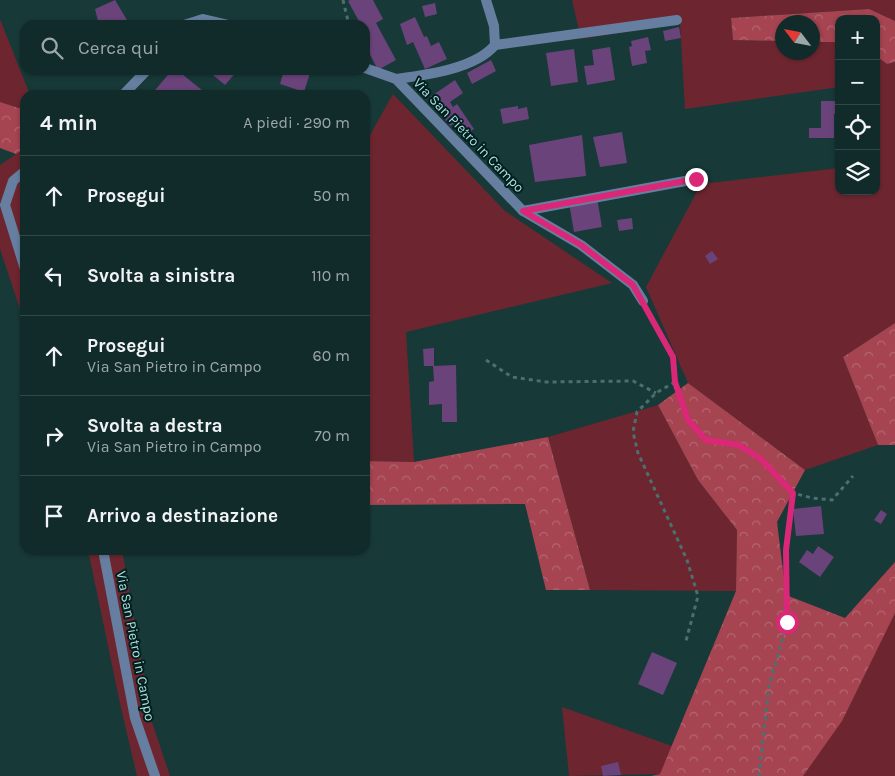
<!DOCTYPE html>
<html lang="it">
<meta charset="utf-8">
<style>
body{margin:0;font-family:Karla,sans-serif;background:#1a3332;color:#f1f3f6}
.controls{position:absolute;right:15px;top:15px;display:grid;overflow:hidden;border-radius:10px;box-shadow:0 1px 4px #0004}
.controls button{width:45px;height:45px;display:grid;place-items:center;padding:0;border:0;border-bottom:1px solid #304747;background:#112b2a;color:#f1f3f6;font:25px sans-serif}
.compass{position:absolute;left:775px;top:15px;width:45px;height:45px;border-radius:50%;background:#112b2a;box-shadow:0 1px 4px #0004;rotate:302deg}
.stop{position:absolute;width:15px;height:15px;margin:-11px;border:4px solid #db2777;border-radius:50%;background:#fff}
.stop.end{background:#db2777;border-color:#fff;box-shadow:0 1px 5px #0008}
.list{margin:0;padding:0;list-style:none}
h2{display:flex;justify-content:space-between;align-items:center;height:65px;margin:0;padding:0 20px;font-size:21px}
h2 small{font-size:16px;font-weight:400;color:#9ca7a8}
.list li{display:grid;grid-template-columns:32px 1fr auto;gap:15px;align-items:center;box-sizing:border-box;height:80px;padding:0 20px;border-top:1px solid #304747}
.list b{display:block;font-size:19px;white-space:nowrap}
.list p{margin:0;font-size:16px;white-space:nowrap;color:#9ca7a8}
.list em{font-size:16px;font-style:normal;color:#9ca7a8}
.icon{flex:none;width:28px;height:28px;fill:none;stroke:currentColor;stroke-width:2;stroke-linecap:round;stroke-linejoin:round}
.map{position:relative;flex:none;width:895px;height:776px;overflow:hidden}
.search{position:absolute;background:#112b2a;box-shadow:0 1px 4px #0004;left:20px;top:20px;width:350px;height:55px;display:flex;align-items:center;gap:12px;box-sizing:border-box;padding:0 18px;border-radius:15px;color:#9ca7a8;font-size:19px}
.panel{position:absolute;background:#112b2a;box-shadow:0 1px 4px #0004;left:20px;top:90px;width:350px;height:465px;border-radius:15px}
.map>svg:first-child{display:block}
</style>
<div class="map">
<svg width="895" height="776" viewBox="0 0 895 776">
<defs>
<pattern id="forest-crowns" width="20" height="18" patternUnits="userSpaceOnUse" patternTransform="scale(1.25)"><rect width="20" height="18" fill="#a64451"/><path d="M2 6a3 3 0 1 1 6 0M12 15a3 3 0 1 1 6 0" fill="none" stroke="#b36772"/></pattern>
</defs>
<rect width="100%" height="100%" fill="#173938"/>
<!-- grass -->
<g fill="#6d2630">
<path d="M572,0H895V21L869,9L731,18L733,40L782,41V52H812L813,42H839V87L685,109L680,23L581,39Z"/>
<path d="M0,19L30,95H25V110L0,102Z"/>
<path d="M876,56L887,64L895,62V323L843,357L878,445L805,470L688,383L646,287L701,184L839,168V191H876Z"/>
<path d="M393,94L505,211L612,283L406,332L414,462L365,461V144Z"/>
<path d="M25,148V324L0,249V165Z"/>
<path d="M658,405L698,480L737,530L736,591L590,590L548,437Z"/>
<path d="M88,550H122L152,722L170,776H137L121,708Z"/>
<path d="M895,613V776H803Z"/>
<path d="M562,707L672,746L660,774L569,776Z"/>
</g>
<!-- forest -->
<g fill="url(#forest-crowns)">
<path d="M869,9L895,21V62L887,64L876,56V19H839V42H813L812,22H782V41L733,40L731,18Z"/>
<path d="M0,102L25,110V148L16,154L0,148Z"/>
<path d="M895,323V445H878L843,357Z"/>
<path d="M688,383L805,470L777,522L786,595L845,618L895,562V613L842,721L803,776H651L660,774L736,591L737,530L698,480L658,405Z"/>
<path d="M548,437L590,590H546L525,504L365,505V461L414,462Z"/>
</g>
<!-- building -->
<g fill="#6a437a">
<path d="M115,0L130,25H99L95,9Z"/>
<path d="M350,0H373L383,19L376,23L396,60L378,70L365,45V25H361L348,1Z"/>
<path d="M435,3L437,14L425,17L422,6Z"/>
<path d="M415,17L424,37L427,36L431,46L439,42L447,59L425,69L413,42L407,45L400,24Z"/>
<path d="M679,27L681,38L665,41L663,31Z"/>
<path d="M648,37L651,50L645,51L647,63L632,66L629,47L632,46L631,41Z"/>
<path d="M610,47L615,80L587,85L584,66L594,65L592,50Z"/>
<path d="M574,49L578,82L551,86L546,53Z"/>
<path d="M491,60L496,71L472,84L467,73Z"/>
<path d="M172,70H177L208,95H151Z"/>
<path d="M207,70H238L225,85Z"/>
<path d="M284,70H311L304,92L280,84Z"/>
<path d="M455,80L463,93L450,102L453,107L457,104L474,129L462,137L453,124L450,126L430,97Z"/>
<path d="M821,101H839V114H834V138H809V128H821Z"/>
<path d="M518,106V109L527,107L529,119L503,124L500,109Z"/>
<path d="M622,132L627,163L600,167L593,137Z"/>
<path d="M582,135L586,176L535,182L529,145Z"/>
<path d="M597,198L602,227L574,232L569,203Z"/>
<path d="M632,218L633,229L619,231L617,220Z"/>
<path d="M712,251L718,259L710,264L705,256Z"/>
<path d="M434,348V366H424L423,349Z"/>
<path d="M456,365L457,422H442V404L429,405V382L434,381L433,366Z"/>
<path d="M821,506L824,534L796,536L793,509Z"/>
<path d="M881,510L887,514L881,524L874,520Z"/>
<path d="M818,546L834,557L820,577L799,562L807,550L813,554Z"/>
<path d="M652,652L677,663L663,695L638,684Z"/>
<path d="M618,762L621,775L603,776L601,766Z"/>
</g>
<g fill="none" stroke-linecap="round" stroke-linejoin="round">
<!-- path -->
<g stroke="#4a706f" stroke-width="3" stroke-dasharray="4 4" stroke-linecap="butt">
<path d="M343,0L349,25"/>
<path d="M648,311L673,357L675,382L688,420L706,440L739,445L761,459L793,493L812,498L832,500L853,476"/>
<path d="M486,360L512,377L546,382L633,381L656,393"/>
<path d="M675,382L656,393L637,412L633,432L638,453L687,560L698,596L686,641"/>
<path d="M759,776L769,686L787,622L786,550L793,493"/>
</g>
<!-- minor -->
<g stroke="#667fa0" stroke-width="10">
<path d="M184,25L203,19L229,25"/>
<path d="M495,45L677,20"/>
<path d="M365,68L396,79L523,211L581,245L633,285L643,301"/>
<path d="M396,79C426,75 475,69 495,45L494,26L486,0"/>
<path d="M123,95L147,70"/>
<path d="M25,171L13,181L5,205L25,269"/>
<path d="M523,211L696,179"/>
<path d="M103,550L135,718L155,776"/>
</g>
</g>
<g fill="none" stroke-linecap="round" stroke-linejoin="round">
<!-- route -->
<path stroke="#db2777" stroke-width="6" d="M696,179L523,211L581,245L633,285L673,357L675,382L688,420L706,440L739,445L761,459L793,493L786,550L787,622"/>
</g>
<g text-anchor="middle" stroke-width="4" stroke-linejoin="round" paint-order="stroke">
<!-- street labels -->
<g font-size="14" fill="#b0dfde" stroke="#002020">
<text transform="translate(469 135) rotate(46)" y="5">Via San Pietro in Campo</text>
<text transform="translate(136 646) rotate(79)" y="5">Via San Pietro in Campo</text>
</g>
</g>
</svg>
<div class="controls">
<button>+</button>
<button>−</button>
<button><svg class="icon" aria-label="locate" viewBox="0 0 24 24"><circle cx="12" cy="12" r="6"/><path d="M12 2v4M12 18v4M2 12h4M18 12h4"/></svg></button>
<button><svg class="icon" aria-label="layers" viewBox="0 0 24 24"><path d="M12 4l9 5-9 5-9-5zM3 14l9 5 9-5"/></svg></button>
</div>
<svg class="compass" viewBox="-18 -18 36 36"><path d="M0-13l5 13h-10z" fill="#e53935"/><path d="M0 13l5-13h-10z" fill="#9ca7a8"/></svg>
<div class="stop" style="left:787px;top:622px"></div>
<div class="stop end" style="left:696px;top:179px"></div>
<div class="search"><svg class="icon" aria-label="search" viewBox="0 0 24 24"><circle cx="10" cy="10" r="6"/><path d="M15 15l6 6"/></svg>Cerca qui</div>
<section class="panel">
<h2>4 min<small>A piedi · 290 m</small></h2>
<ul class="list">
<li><svg class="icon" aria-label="ahead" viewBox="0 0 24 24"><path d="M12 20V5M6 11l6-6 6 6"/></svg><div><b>Prosegui</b></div><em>50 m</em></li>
<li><svg class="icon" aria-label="left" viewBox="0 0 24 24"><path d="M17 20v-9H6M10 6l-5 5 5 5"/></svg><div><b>Svolta a sinistra</b></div><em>110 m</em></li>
<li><svg class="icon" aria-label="ahead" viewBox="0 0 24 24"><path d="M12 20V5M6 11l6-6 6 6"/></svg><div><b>Prosegui</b><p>Via San Pietro in Campo</p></div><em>60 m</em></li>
<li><svg class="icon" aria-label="right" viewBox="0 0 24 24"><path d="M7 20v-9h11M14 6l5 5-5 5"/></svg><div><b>Svolta a destra</b><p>Via San Pietro in Campo</p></div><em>70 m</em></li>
<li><svg class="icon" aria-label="arrive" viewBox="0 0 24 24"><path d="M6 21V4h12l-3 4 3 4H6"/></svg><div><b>Arrivo a destinazione</b></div></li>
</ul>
</section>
</div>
